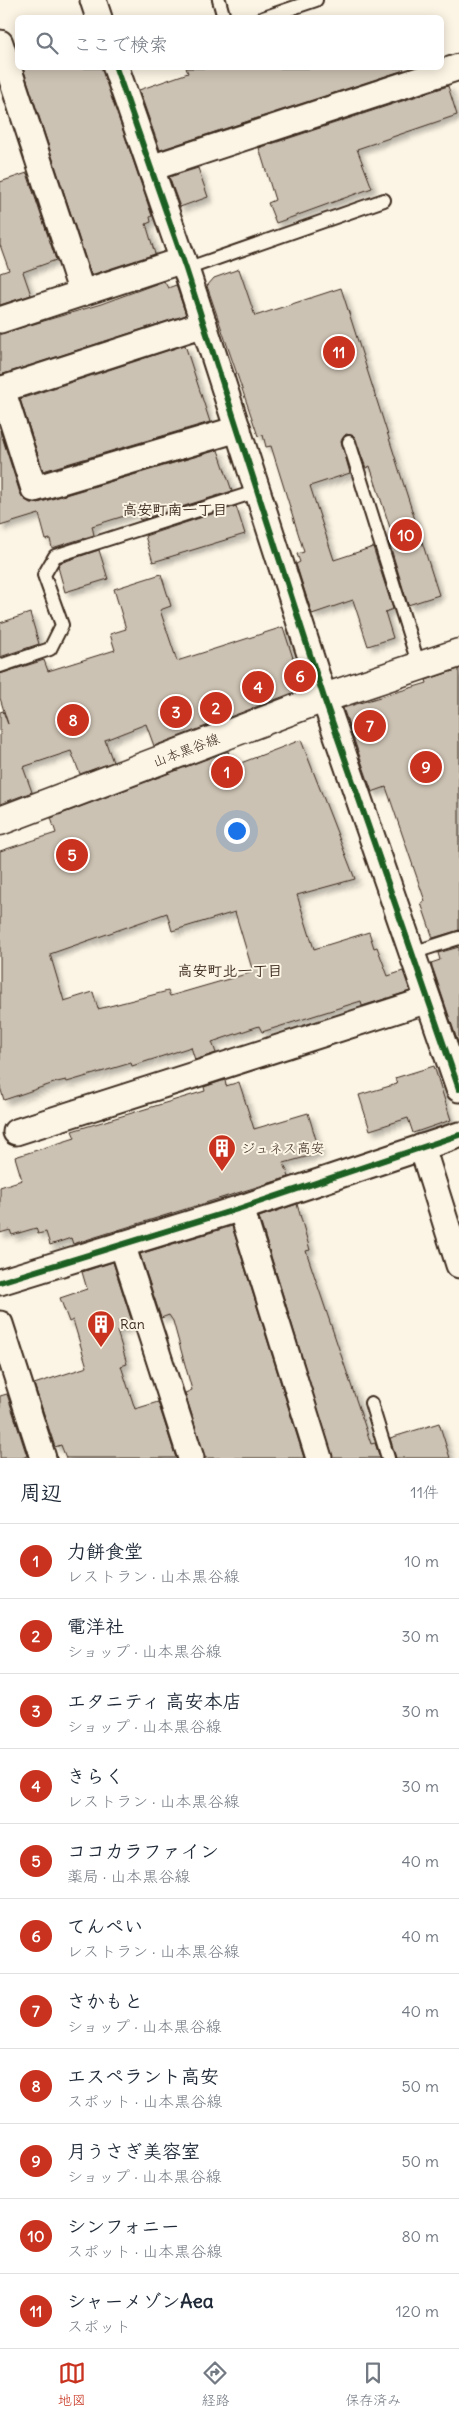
<!DOCTYPE html>
<html lang="ja">
<meta charset="utf-8">
<style>
body{margin:0;font-family:Delius,"Klee One",sans-serif;background:#f2f2f3;color:#1f2937}
.you{position:absolute;left:236px;top:830px;width:18px;height:18px;margin:-12px;border:4px solid #fff;border-radius:50%;background:#1a73e8;box-shadow:0 0 0 8px #1a73e833}
.badge{display:grid;place-items:center;width:32px;height:32px;border-radius:50%;background:#c8321e;color:#fff;font-size:16px;font-weight:700}
.pin{position:absolute;translate:-50% -50%;border:2px solid #fff;box-shadow:0 1px 5px #0006}
.list{margin:0;padding:0;list-style:none}
h2{display:flex;justify-content:space-between;align-items:center;height:65px;margin:0;padding:0 20px;font-size:21px}
h2 small{font-size:16px;font-weight:400;color:#747a83}
.list li{display:grid;grid-template-columns:32px 1fr auto;gap:15px;align-items:center;box-sizing:border-box;height:75px;padding:0 20px;border-top:1px solid #e0e1e3}
.list b{display:block;font-size:19px;white-space:nowrap}
.list p{margin:0;font-size:16px;white-space:nowrap;color:#747a83}
.list em{font-size:16px;font-style:normal;color:#747a83}
.icon{flex:none;width:28px;height:28px;fill:none;stroke:currentColor;stroke-width:2;stroke-linecap:round;stroke-linejoin:round}
.map{position:relative;flex:none;width:459px;height:1458px;overflow:hidden}
.search{position:absolute;background:#fff;box-shadow:0 2px 12px #0003;left:15px;right:15px;top:15px;height:55px;display:flex;align-items:center;gap:12px;box-sizing:border-box;padding:0 18px;border-radius:8px;color:#747a83;font-size:19px}
.sheet{height:890px;background:#fff}
nav{display:flex;justify-content:space-around;align-items:center;box-sizing:border-box;height:70px;border-top:1px solid #e0e1e3;background:#fff;font-size:14px;color:#747a83}
nav a{display:grid;justify-items:center;gap:2px}
nav .on{color:#c8321e}
.map>svg:first-child{display:block}
</style>
<div class="map">
<svg width="459" height="1458" viewBox="0 0 459 1458">
<defs>
<filter id="shadow"><feDropShadow dx="4.5" dy="4.5" stdDeviation="2.5" flood-color="#0004"/></filter>
</defs>
<rect width="100%" height="100%" fill="#fcf5e5"/>
<filter id="ink" filterUnits="userSpaceOnUse"><feTurbulence type="fractalNoise" baseFrequency=".02" numOctaves="2"/><feDisplacementMap in="SourceGraphic" scale="10" xChannelSelector="R" yChannelSelector="G"/><feConvolveMatrix kernelMatrix="1 2 1 2 8 2 1 2 1" color-interpolation-filters="sRGB"/></filter>
<g filter="url(#ink)">
<!-- building -->
<g fill="#ccc2b3" stroke="#3b2a1e" fill-rule="evenodd" filter="url(#shadow)">
<path d="M23,68H102L152,216L150,217L151,222L146,224L155,254L91,275Z"/>
<path d="M186,68H403L404,70L160,150L139,90L188,73Z"/>
<path d="M448,86L457,115L357,149L372,188L276,223L268,203L275,200L259,148Z"/>
<path d="M198,168L208,197L180,207L169,177Z"/>
<path d="M27,173L56,260L23,272L31,295L0,305V273L9,270L0,245V182Z"/>
<path d="M239,269L255,316L341,288L439,595L408,605L389,542L394,540L370,466L366,468L354,436L346,434L341,441L350,473L310,486L334,560L373,547L393,609L385,612L393,638L368,646L353,600L312,614L296,564L300,562L297,554L304,552L271,446L266,447L263,435L258,436L207,286L214,278Z"/>
<path d="M164,281L168,288L176,285L186,315L0,375V334L101,304Z"/>
<path d="M185,345L210,422L43,471L20,399Z"/>
<path d="M0,430L20,493L24,499L30,503H38L218,450L232,491L140,520L137,512L92,526L94,535L52,548L50,539L46,540L39,514L0,526Z"/>
<path d="M236,506L245,534L153,562L145,536Z"/>
<path d="M99,550L108,579L65,592L58,567L60,563Z"/>
<path d="M161,574L171,606L160,610L177,661L283,627L303,689L154,746L146,724L105,740L113,762L80,774L71,751L23,767L32,792L0,804V712L3,711L8,724L0,698V674L44,660L48,671L115,650L110,634L126,629L114,589Z"/>
<path d="M30,613L39,644L0,657V623Z"/>
<path d="M459,669V930L433,938L421,903L425,901L386,787L372,792L343,708L427,683L426,680Z"/>
<path d="M301,740L355,879L297,895L314,949L369,932L374,948L377,947L388,976L403,971L410,991L362,1006L361,1001L262,1032L259,1026L212,1042L216,1053L195,1060L191,1047L132,1066L131,1063L67,1082L66,1080L57,1082L4,1100L0,1087V851L56,833L51,818L228,751L233,766ZM235,912L253,972L170,996L168,991L98,1009L93,992L64,1001L50,954L167,913L172,931Z"/>
<path d="M459,947V1042L458,1043L431,963L440,960L438,953Z"/>
<path d="M434,1066L451,1120L413,1133L408,1118L370,1130L359,1095L397,1084L395,1078Z"/>
<path d="M225,1080L226,1086L239,1082L254,1129L308,1113L320,1153L284,1163L289,1177L73,1244L71,1238L50,1245L46,1232L38,1234L36,1228L12,1235L10,1230L0,1233V1187L22,1180L15,1157L75,1138L72,1131L205,1091L204,1087Z"/>
<path d="M297,1204L310,1250L306,1251L371,1444L375,1443L380,1458H333L259,1217Z"/>
<path d="M232,1226L304,1458H205L185,1393L192,1390L173,1321L169,1315L161,1318L140,1254Z"/>
<path d="M113,1262L133,1325L117,1331L127,1364L121,1366L135,1409L158,1402L176,1458H66L61,1445L55,1447L34,1384L87,1367L73,1320L69,1322L60,1298L87,1289L82,1272Z"/>
<path d="M7,1394L27,1456L22,1458H0V1396Z"/>
<path d="M439,1423L450,1458H396L390,1438Z"/>
</g>
<g fill="none" stroke-linecap="round" stroke-linejoin="round">
<!-- lane casing -->
<g stroke="#3b2a1e" stroke-width="16">
<g id="lane">
<path d="M219,0L224,18"/>
<path d="M263,18L316,0"/>
<path d="M186,269L384,200"/>
<path d="M349,442L419,666"/>
<path d="M0,666L50,649L62,625L44,575L55,556L258,491"/>
<path d="M412,953L459,938"/>
<path d="M371,1403L388,1458"/>
</g>
</g>
<!-- street casing -->
<g stroke="#3b2a1e" stroke-width="29">
<g id="street">
<path d="M93,0L99,18"/>
<path d="M0,43L82,293"/>
<path d="M116,68L186,269L324,698L459,1089"/>
<path d="M151,168L459,67"/>
<path d="M0,320L183,260"/>
<path d="M2,389L34,489L238,429"/>
<path d="M0,390L204,324"/>
<path d="M16,1132L428,1000"/>
<path d="M422,1147L459,1265"/>
<path d="M241,1208L319,1458"/>
<path d="M122,1244L191,1458"/>
<path d="M0,1282L241,1208L459,1135"/>
<path d="M0,1324L43,1458"/>
</g>
</g>
<!-- secondary casing -->
<g stroke="#3b2a1e" stroke-width="31">
<path id="secondary" d="M0,821L324,698L459,653"/>
</g>
<!-- lane -->
<use href="#lane" stroke="#fcf5e5" stroke-width="12"/>
<!-- street -->
<use href="#street" stroke="#fcf5e5" stroke-width="25"/>
<!-- secondary -->
<use href="#secondary" stroke="#fcf5e5" stroke-width="28"/>
<!-- cycleway casing -->
<g stroke="#fcf5e5" stroke-width="9">
<g id="cycleway">
<path d="M116,68L186,269L324,698L459,1089"/>
<path d="M0,1282L241,1208L459,1135"/>
</g>
</g>
<!-- cycleway -->
<use href="#cycleway" stroke="#1b5e20" stroke-width="6"/>
</g>
</g>
<!-- icons -->
<defs>
<g id="building-pin" transform="scale(1.4375)"><path d="M0 17L-7.5 6A9.5 9.5 0 1 1 7.5 6Z" fill="#c8321e" stroke="#fcf5e5"/><path d="M-4-6H4V6H1V3H-1V6H-4ZM-2.5-4.3h1.7v1.8h-1.7ZM.8-4.3h1.7v1.8H.8ZM-2.5-1h1.7V.8h-1.7ZM.8-1h1.7V.8H.8Z" fill="#fff"/></g>
</defs>
<g fill-rule="evenodd">
<use href="#building-pin" x="222" y="1148"/>
<use href="#building-pin" x="101" y="1324"/>
</g>
<g text-anchor="middle" stroke-width="4" stroke-linejoin="round" paint-order="stroke">
<!-- street labels -->
<g font-size="14" fill="#3b2a1e" stroke="#fcf5e5">
<text transform="translate(186 750) rotate(-21)" y="5">山本黒谷線</text>
</g>
<!-- poi labels -->
<g font-size="14" fill="#3b2a1e" stroke="#fcf5e5" text-anchor="start">
<text x="241" y="1153">ジュネス高安</text>
<text x="120" y="1329">Ran</text>
</g>
<!-- neighbourhood labels -->
<g font-size="15" font-weight="bold" fill="#3b2a1e" stroke="#fcf5e5">
<text x="175" y="515">高安町南一丁目</text>
<text x="230" y="976">高安町北一丁目</text>
</g>
</g>
</svg>
<div class="you"></div>
<div class="pin badge" style="left:227px;top:772px">1</div>
<div class="pin badge" style="left:216px;top:708px">2</div>
<div class="pin badge" style="left:176px;top:712px">3</div>
<div class="pin badge" style="left:258px;top:687px">4</div>
<div class="pin badge" style="left:72px;top:855px">5</div>
<div class="pin badge" style="left:300px;top:676px">6</div>
<div class="pin badge" style="left:370px;top:726px">7</div>
<div class="pin badge" style="left:73px;top:720px">8</div>
<div class="pin badge" style="left:426px;top:767px">9</div>
<div class="pin badge" style="left:406px;top:535px">10</div>
<div class="pin badge" style="left:339px;top:352px">11</div>
<div class="search"><svg class="icon" aria-label="search" viewBox="0 0 24 24"><circle cx="10" cy="10" r="6"/><path d="M15 15l6 6"/></svg>ここで検索</div>
</div>
<section class="sheet">
<h2>周辺<small>11件</small></h2>
<ul class="list">
<li><span class="badge">1</span><div><b>力餅食堂</b><p>レストラン · 山本黒谷線</p></div><em>10 m</em></li>
<li><span class="badge">2</span><div><b>電洋社</b><p>ショップ · 山本黒谷線</p></div><em>30 m</em></li>
<li><span class="badge">3</span><div><b>エタニティ 高安本店</b><p>ショップ · 山本黒谷線</p></div><em>30 m</em></li>
<li><span class="badge">4</span><div><b>きらく</b><p>レストラン · 山本黒谷線</p></div><em>30 m</em></li>
<li><span class="badge">5</span><div><b>ココカラファイン</b><p>薬局 · 山本黒谷線</p></div><em>40 m</em></li>
<li><span class="badge">6</span><div><b>てんぺい</b><p>レストラン · 山本黒谷線</p></div><em>40 m</em></li>
<li><span class="badge">7</span><div><b>さかもと</b><p>ショップ · 山本黒谷線</p></div><em>40 m</em></li>
<li><span class="badge">8</span><div><b>エスペラント高安</b><p>スポット · 山本黒谷線</p></div><em>50 m</em></li>
<li><span class="badge">9</span><div><b>月うさぎ美容室</b><p>ショップ · 山本黒谷線</p></div><em>50 m</em></li>
<li><span class="badge">10</span><div><b>シンフォニー</b><p>スポット · 山本黒谷線</p></div><em>80 m</em></li>
<li><span class="badge">11</span><div><b>シャーメゾンAea</b><p>スポット</p></div><em>120 m</em></li>
</ul>
</section>
<nav>
<a class="on"><svg class="icon" aria-label="map" viewBox="0 0 24 24"><path d="M3 6l6-2 6 2 6-2v14l-6 2-6-2-6 2zM9 4v14M15 6v14"/></svg>地図</a>
<a><svg class="icon" aria-label="directions" viewBox="0 0 24 24"><path d="M12 3l9 9-9 9-9-9zM9 14v-3h6M13 9l2 2-2 2"/></svg>経路</a>
<a><svg class="icon" aria-label="saved" viewBox="0 0 24 24"><path d="M7 4h10v16l-5-4-5 4z"/></svg>保存済み</a>
</nav>
